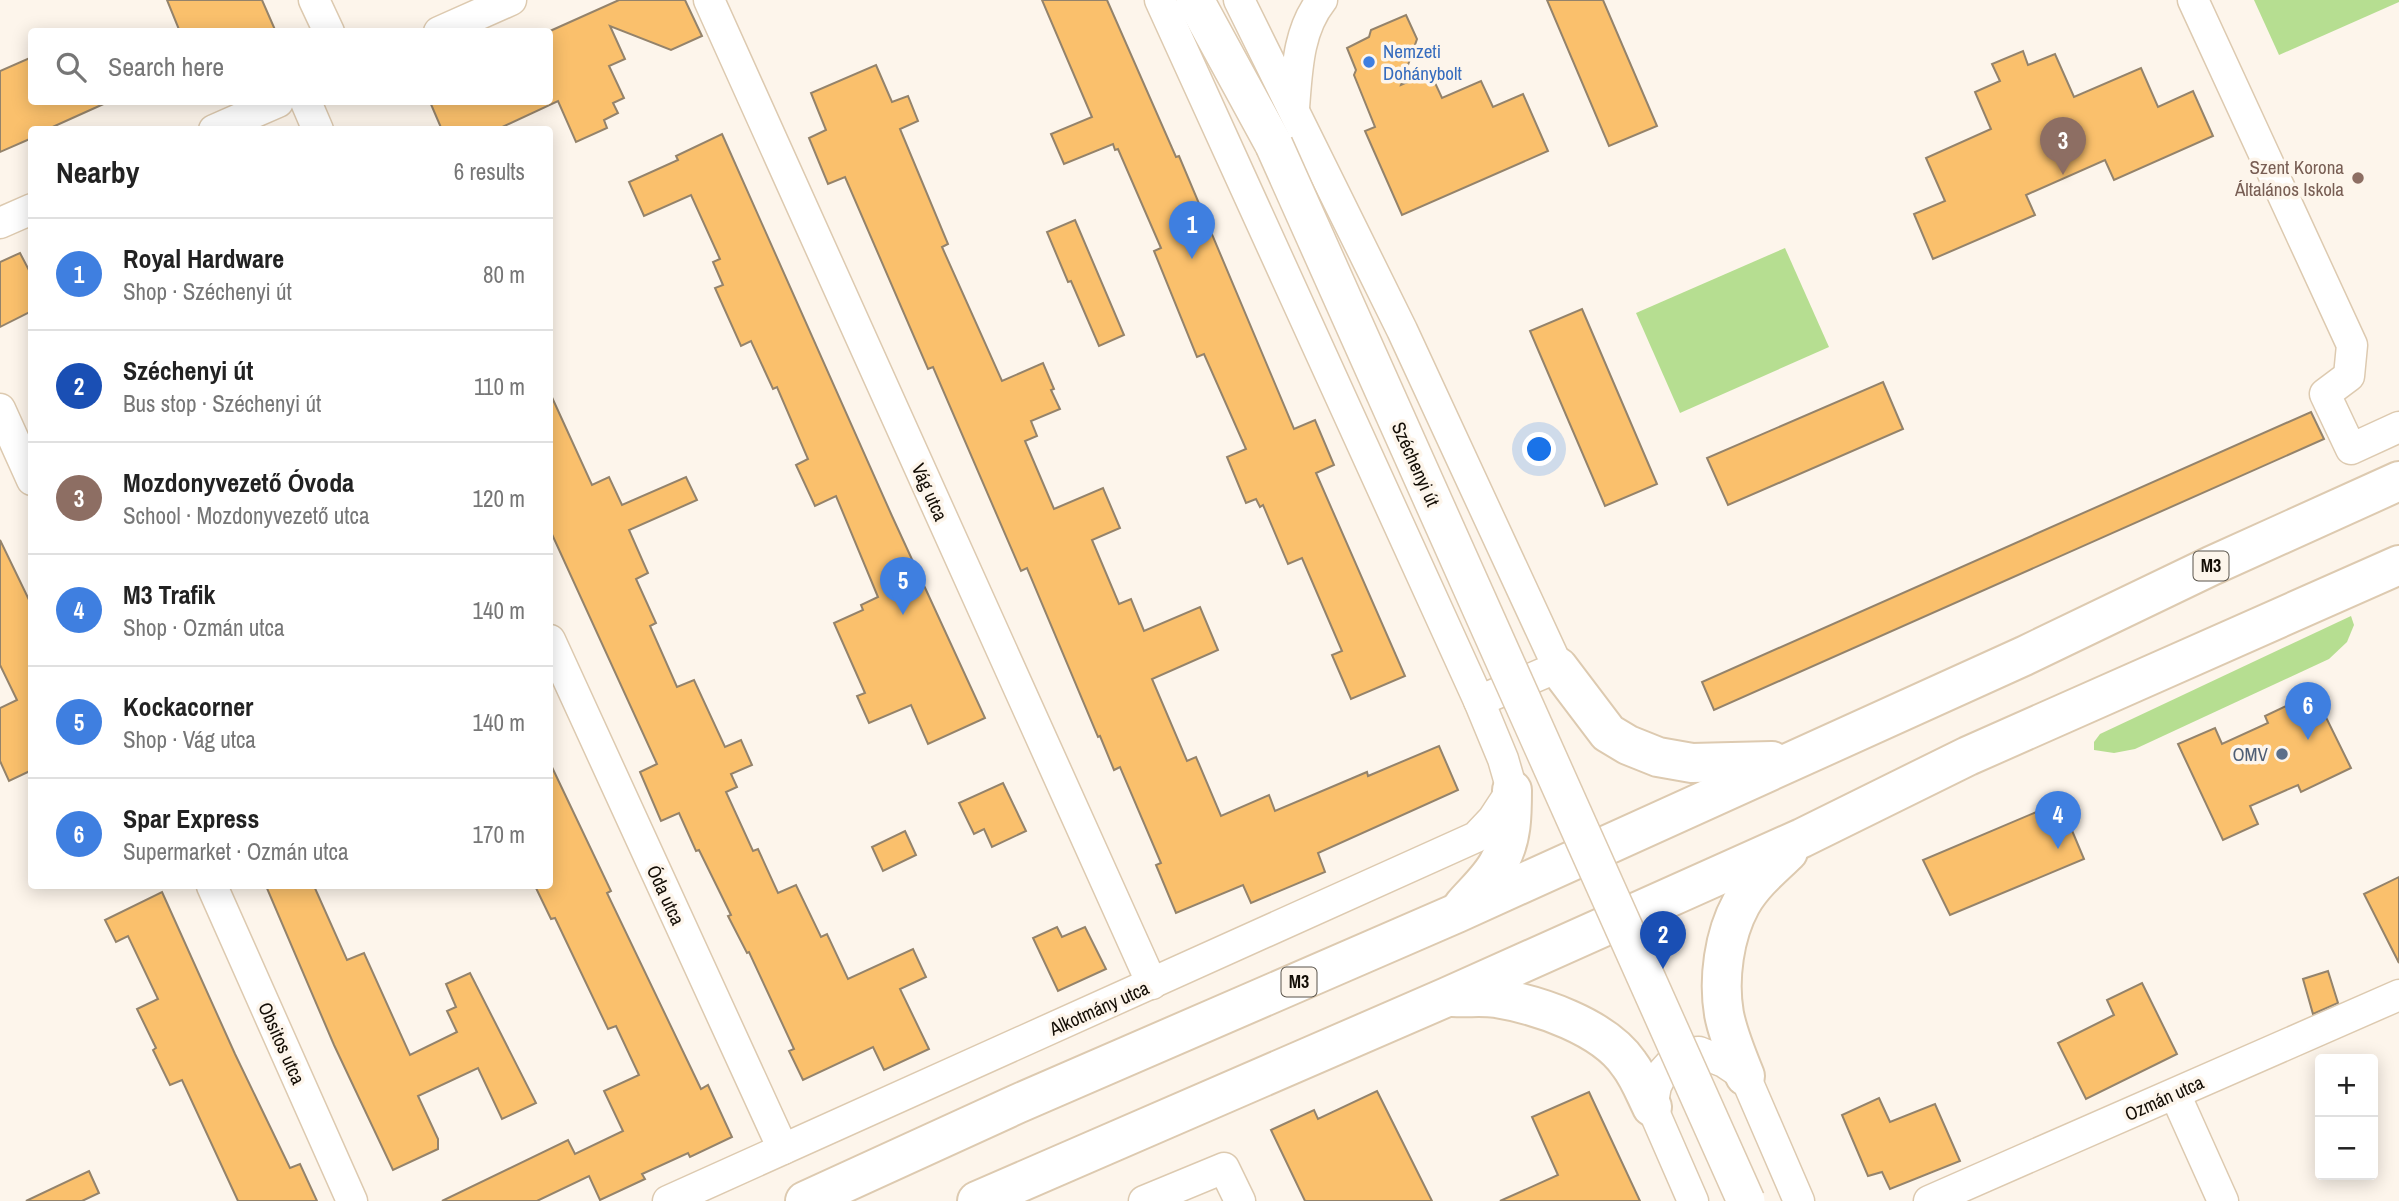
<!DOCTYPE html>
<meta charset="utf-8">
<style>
body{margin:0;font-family:"Archivo Narrow",sans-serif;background:#f6f6f6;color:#222}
.controls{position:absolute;right:21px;bottom:21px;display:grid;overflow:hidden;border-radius:7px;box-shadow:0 4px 18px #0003}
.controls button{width:63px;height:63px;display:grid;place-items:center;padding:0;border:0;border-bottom:2px solid #e0e0e0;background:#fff;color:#222;font:35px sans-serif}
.you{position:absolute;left:1540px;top:450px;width:24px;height:24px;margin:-18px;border:5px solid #fff;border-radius:50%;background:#1a73e8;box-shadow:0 0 0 10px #1a73e833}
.badge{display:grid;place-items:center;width:46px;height:46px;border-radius:50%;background:#1b77a5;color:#fff;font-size:23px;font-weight:700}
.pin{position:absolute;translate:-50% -58px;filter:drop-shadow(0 2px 4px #0008)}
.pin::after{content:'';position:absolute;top:37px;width:24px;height:21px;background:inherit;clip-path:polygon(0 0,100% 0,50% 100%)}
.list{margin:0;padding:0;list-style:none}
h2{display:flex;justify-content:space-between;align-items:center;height:91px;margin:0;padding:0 28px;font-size:30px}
h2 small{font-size:23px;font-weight:400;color:#767676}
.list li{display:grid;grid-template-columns:46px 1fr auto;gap:21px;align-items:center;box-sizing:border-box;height:112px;padding:0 28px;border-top:2px solid #e0e0e0}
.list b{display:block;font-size:26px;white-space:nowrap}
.list p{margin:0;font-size:23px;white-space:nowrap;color:#767676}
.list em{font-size:23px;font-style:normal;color:#767676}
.icon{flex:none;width:38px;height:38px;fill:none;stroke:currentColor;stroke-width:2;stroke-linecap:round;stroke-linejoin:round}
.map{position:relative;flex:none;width:2399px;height:1201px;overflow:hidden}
.search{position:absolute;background:#fff;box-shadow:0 4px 18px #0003;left:28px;top:28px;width:525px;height:77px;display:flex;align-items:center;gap:18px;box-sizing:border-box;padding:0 24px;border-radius:7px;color:#767676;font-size:26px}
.panel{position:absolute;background:#fff;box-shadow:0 4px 18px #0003;left:28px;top:126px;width:525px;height:763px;border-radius:7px}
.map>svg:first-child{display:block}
</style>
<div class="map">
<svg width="2399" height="1201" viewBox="0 0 2399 1201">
<rect width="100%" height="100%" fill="#fdf5eb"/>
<!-- green -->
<g fill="#b6de91">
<path d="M2254,0H2399V2L2279,55Z"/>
<path d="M1785,248L1829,347L1680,413L1636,313Z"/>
<path d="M2351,616L2354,625L2347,642L2329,659L2135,749L2114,753L2094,750V742L2100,734Z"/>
</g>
<!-- building -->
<g fill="#fac06c" stroke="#94836b" stroke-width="2">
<path d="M167,0H262L276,32H180Z"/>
<path d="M619,0H685L702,36L671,50L610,26L625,59L609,66L624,98L613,103L618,113L604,120L607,128L576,142L558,101L496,130H442L430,102H550V31Z"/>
<path d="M1042,0H1107L1176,157L1179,156L1294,429L1315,420L1334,465L1316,473L1405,676L1351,699L1332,655L1342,651L1302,558L1288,564L1263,505L1260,507L1256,499L1246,503L1227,457L1246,449L1204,354L1197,357L1154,251L1161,248L1118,149L1115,150L1113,144L1064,164L1051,134L1092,117Z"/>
<path d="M1547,0H1603L1657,126L1609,146Z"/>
<path d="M1406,15L1417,39L1401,85L1430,72L1442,98L1481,81L1493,107L1523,94L1548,151L1402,215L1365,131L1375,127L1354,75L1356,70L1347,48L1369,37L1371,30Z"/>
<path d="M2023,51L2028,65L2055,54L2074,97L2141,68L2158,107L2193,91L2213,136L2114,180L2105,160L2026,195L2035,215L1933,259L1914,214L1945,201L1926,158L1991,129L1975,92L2000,81L1992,64Z"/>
<path d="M32,57V102H108L46,130H32V138L0,152V71Z"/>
<path d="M876,65L892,102L908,96L918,121L900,129L948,244L942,247L1002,381L1043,363L1054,389L1051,390L1060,409L1031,421L1037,436L1025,441L1054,509L1103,488L1120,528L1092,540L1119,604L1131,599L1144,631L1200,607L1218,650L1152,679L1187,761L1196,757L1221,816L1269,795L1275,811L1367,772L1368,776L1439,746L1458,790L1318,853L1325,872L1251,903L1243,885L1176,913L1156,865L1161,863L1120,767L1114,770L1100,736L1098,737L1027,568L1021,571L933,367L928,369L845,177L828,184L809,138L826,130L811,93Z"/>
<path d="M722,134L892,516L985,718L928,744L911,705L869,723L857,696L865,693L834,623L863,610L861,605L878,597L836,496L815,506L796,465L808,459L777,387L773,389L751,341L741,346L715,288L723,285L713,262L720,259L691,195L644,216L629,182L678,160L676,156Z"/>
<path d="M1075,220L1124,335L1099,346L1071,281L1068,282L1047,232Z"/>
<path d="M20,253L32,276V311L0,327V262Z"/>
<path d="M1582,309L1657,484L1605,506L1530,331Z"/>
<path d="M1883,382L1903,429L1728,505L1707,458Z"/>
<path d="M550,393L592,485L609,477L622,505L686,477L697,500L629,530L648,573L636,579L656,623L650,626L677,687L694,680L725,747L741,740L752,765L731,774L737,787L726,792L753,851L758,849L778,893L796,885L821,937L827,934L848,979L913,949L926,977L900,989L929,1049L884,1070L873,1047L803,1080L789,1051L794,1049L749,952L747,953L728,916L731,915L699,850L696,851L679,813L661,821L640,772L657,764L550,530Z"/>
<path d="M2311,412L2324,439L1714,710L1702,682Z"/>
<path d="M0,540L32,606V770L9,781L0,761V708L17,700L0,665Z"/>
<path d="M2314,693L2351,768L2301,792L2298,785L2250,806L2258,824L2223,840L2178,744L2215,728L2222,744L2268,723L2265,716Z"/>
<path d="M550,763L611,891L607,893L701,1089L708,1085L732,1137L690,1157L688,1153L642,1174L645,1179L600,1200L589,1176L537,1201H442L568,1140L575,1154L623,1131L604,1091L639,1075L616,1026L608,1029L555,918L551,919L535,886H550Z"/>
<path d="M1003,783L1026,831L992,847L984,829L974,834L959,803Z"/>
<path d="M2060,802L2084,859L1950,915L1923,860Z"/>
<path d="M905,831L916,855L883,871L872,847Z"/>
<path d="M2399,877V963L2364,894Z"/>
<path d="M266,886H314L347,960L364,953L410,1055L457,1032L447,1011L456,1007L446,984L470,973L536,1103L502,1119L478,1068L418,1096L438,1139V1149L393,1170L334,1045Z"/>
<path d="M162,892L235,1054L290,1168L300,1164L317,1201H238L182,1080L170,1085L153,1050L156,1048L137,1009L158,999L128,936L116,942L105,920Z"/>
<path d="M1057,927L1062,937L1085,927L1106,969L1058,991L1033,938Z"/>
<path d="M2328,971L2338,1003L2313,1014L2303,979Z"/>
<path d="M2142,983L2177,1054L2086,1099L2058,1043L2114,1015L2107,1000Z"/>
<path d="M1377,1091L1432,1201H1305L1271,1130L1314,1110L1318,1119Z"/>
<path d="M1589,1092L1640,1201H1500L1558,1175L1532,1117Z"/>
<path d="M1879,1098L1890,1122L1935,1104L1960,1161L1890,1189L1882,1172L1868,1176L1842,1115Z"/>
<path d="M89,1171L99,1193L82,1201H26Z"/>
</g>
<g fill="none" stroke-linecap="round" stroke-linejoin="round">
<!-- minor casing -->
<g stroke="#ddcab0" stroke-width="33">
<g id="minor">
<path d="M314,0L329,32"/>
<path d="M709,0L1152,984"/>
<path d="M1239,0L1402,330L1558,667L1479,701"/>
<path d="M2193,0L2352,345L2349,376L2325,394L2351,449L2399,427"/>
<path d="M439,32L511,0"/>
<path d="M306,102L318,130"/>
<path d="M1294,108C1297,70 1298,30 1322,0"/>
<path d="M214,130L278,102"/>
<path d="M0,223L32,209"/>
<path d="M0,409L32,480"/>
<path d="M550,640L783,1149"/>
<path d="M212,886L352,1201"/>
<path d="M2175,1094L2223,1201"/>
<path d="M668,1201L1476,837L1493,819L1512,790L1503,759L1479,701L1160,0"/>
<path d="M1144,1201L1224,1168L1240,1201"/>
<path d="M1693,1201L1652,1107L1656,1086L1663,1072L1672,1062L1685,1053L1699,1052L1724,1062L1745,1076L1799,1201"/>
<path d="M1929,1201L2399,995"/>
</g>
</g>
<!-- tertiary casing -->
<g stroke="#ddcab0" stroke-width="40">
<path id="tertiary" d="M1195,0L1274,145"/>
</g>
<!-- primary casing -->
<g stroke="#ddcab0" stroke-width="42">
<g id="primary">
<path d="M1558,667L1608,733L1628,745L1658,757L1692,763L1772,761"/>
<path d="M1463,906C1475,892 1491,878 1499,862C1512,840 1512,815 1512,790"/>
<path d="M1453,997C1467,998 1482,996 1496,998C1539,1005 1604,1027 1629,1064C1639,1077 1645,1093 1652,1107"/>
<path d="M1745,1076C1737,1056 1728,1035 1724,1014C1718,979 1724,935 1741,904C1752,884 1772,867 1788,852"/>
<path d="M805,1201L1017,1104L1457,913L2024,656L2211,566L2399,481"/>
<path d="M977,1201L1447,997L1802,838L1968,756L2399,565"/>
</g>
</g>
<!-- minor -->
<use href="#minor" stroke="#fff" stroke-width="30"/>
<!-- tertiary -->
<use href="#tertiary" stroke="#fff" stroke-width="37"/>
<!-- primary -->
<use href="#primary" stroke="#fff" stroke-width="38"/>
<!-- tertiary-bridge casing -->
<g stroke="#ddcab0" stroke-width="40" stroke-linecap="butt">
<path id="tertiary-bridge" d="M1274,145L1746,1201"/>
</g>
<!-- tertiary-bridge -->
<use href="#tertiary-bridge" stroke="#fff" stroke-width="37"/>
</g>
<!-- markers -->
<circle fill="#3f7fe0" stroke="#fdf5eb" stroke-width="2.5" cx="1369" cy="62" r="7"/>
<circle fill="#8d6e63" stroke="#fdf5eb" stroke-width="2.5" cx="2358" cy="178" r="7"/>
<circle fill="#5c6f8a" stroke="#fdf5eb" stroke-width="2.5" cx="2282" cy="754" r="7"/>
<g text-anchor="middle" stroke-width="7" stroke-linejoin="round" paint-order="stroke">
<!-- shield labels -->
<g fill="#fdf5eb" stroke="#59534a" stroke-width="2">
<rect x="2193.5" y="551.5" width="35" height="29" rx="5"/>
<rect x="1281.5" y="967.5" width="35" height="29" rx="5"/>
</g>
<g font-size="18" font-weight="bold" fill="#130d05">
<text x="2211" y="572">M3</text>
<text x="1299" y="988">M3</text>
</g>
<!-- shop labels -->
<g font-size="19" fill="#366cbe" stroke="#fdf5eb" text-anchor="start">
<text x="1383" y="58">Nemzeti<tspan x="1383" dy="22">Dohánybolt</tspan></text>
</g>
<!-- education labels -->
<g font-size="19" fill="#785e54" stroke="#fdf5eb" text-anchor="end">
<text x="2344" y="174">Szent Korona<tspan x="2344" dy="22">Általános Iskola</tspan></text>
</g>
<!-- street labels -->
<g font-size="19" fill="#130d05" stroke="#fdf5eb">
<text transform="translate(1416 464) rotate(66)" y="7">Széchenyi út</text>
<text transform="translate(930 492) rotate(66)" y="7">Vág utca</text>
<text transform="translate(666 895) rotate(65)" y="7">Óda utca</text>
<text transform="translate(1099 1008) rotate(-24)" y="7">Alkotmány utca</text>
<text transform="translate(282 1043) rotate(66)" y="7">Obsitos utca</text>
<text transform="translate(2164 1098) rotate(-24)" y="7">Ozmán utca</text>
</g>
<!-- service labels -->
<g font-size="19" fill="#4e5e75" stroke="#fdf5eb" text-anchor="end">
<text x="2268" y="761">OMV</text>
</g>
</g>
</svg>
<div class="controls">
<button>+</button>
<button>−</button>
</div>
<div class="you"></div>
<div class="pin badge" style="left:1192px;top:259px;background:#3f7fe0">1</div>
<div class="pin badge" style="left:1663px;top:969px;background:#1a4fb4">2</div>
<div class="pin badge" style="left:2063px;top:175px;background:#8d6e63">3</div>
<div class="pin badge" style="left:2058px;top:849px;background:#3f7fe0">4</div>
<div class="pin badge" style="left:903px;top:615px;background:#3f7fe0">5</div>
<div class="pin badge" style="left:2308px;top:740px;background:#3f7fe0">6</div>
<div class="search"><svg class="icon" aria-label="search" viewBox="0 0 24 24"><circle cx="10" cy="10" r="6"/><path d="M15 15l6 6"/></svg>Search here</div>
<section class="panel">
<h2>Nearby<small>6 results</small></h2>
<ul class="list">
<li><span class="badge" style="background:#3f7fe0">1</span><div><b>Royal Hardware</b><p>Shop · Széchenyi út</p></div><em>80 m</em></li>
<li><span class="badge" style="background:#1a4fb4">2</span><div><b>Széchenyi út</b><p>Bus stop · Széchenyi út</p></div><em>110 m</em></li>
<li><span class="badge" style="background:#8d6e63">3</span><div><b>Mozdonyvezető Óvoda</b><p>School · Mozdonyvezető utca</p></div><em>120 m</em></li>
<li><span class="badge" style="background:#3f7fe0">4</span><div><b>M3 Trafik</b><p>Shop · Ozmán utca</p></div><em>140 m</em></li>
<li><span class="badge" style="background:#3f7fe0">5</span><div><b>Kockacorner</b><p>Shop · Vág utca</p></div><em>140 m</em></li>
<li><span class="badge" style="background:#3f7fe0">6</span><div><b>Spar Express</b><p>Supermarket · Ozmán utca</p></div><em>170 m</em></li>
</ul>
</section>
</div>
